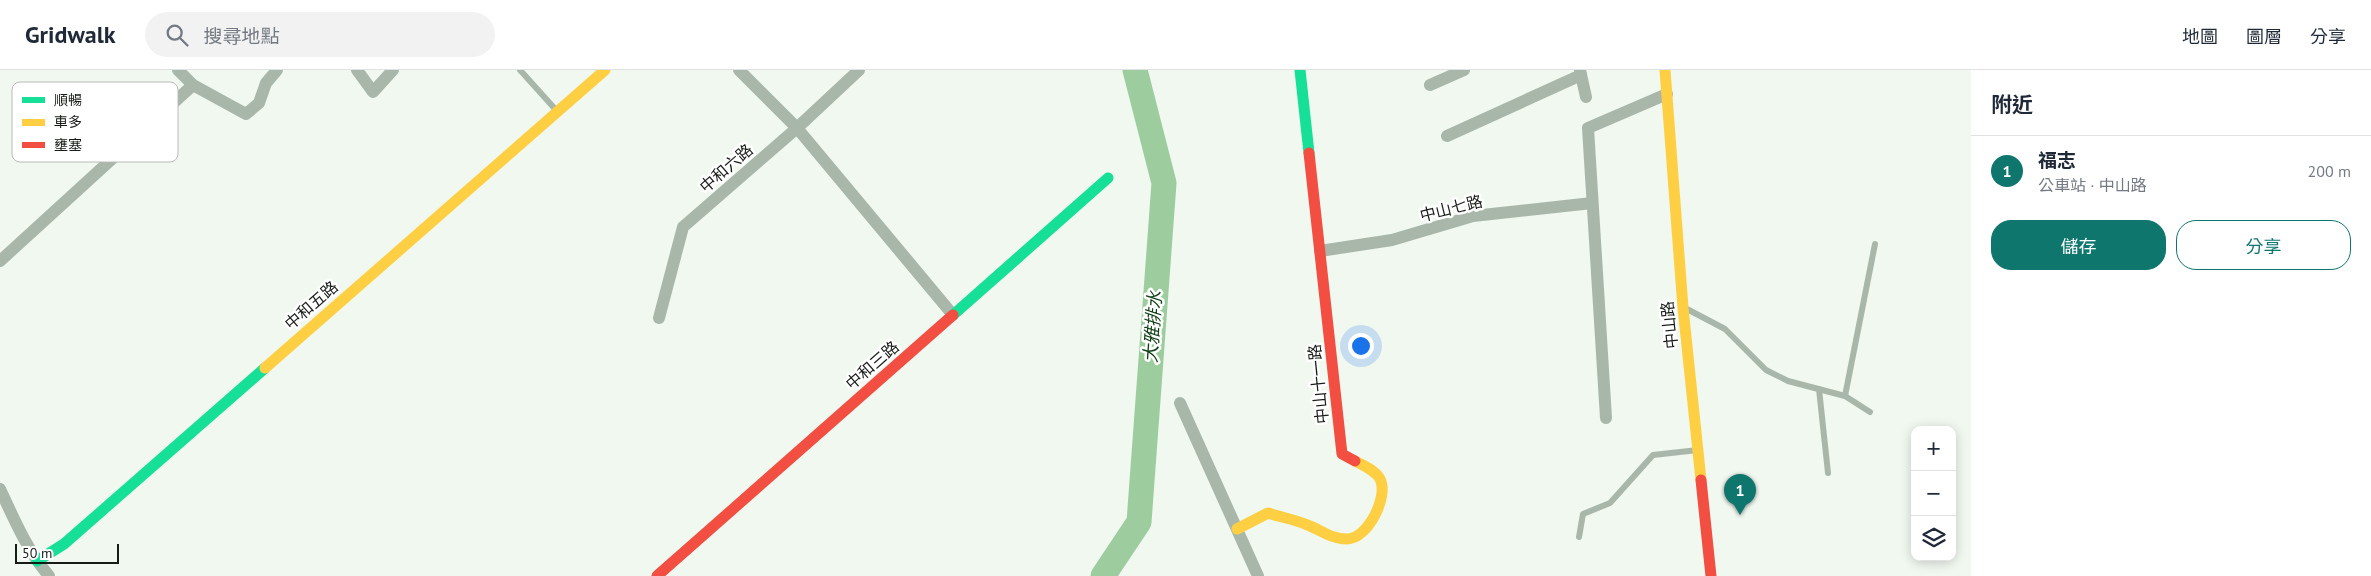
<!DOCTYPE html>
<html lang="zh-TW">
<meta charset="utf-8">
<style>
body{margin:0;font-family:"PT Sans","Noto Sans TC",sans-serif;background:#f2f2f3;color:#1f2937}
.controls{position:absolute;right:15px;bottom:15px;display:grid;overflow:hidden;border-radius:10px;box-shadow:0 2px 12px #0003}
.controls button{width:45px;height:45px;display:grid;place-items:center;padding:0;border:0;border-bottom:1px solid #e0e1e3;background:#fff;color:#1f2937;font:25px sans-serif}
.scale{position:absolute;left:15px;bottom:12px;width:104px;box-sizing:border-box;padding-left:5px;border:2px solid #171c17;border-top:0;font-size:14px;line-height:18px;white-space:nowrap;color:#171c17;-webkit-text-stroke:4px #fff;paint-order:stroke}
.you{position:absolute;left:1360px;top:275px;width:18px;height:18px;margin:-12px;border:4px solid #fff;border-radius:50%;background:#1a73e8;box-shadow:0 0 0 8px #1a73e833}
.badge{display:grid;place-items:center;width:32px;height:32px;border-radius:50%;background:#0f766e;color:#fff;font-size:16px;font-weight:700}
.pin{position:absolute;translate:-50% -41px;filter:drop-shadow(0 1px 2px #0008)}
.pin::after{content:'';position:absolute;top:26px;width:18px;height:15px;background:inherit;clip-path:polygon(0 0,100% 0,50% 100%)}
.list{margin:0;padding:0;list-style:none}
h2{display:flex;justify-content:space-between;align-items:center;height:65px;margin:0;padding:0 20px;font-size:21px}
h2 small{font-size:16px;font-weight:400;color:#747a83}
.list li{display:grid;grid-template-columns:32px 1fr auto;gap:15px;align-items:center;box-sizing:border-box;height:70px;padding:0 20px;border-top:1px solid #e0e1e3}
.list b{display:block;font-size:19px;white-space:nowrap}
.list p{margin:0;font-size:16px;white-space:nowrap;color:#747a83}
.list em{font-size:16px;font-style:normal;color:#747a83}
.actions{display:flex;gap:10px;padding:15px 20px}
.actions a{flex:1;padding:11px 0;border:1px solid #0f766e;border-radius:20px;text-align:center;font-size:18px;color:#0f766e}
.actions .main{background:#0f766e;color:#fff}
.icon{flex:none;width:28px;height:28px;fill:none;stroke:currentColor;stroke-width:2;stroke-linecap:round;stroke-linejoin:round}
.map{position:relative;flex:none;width:1971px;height:506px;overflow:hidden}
header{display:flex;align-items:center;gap:30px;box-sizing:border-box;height:70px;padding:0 25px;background:#fff;border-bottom:1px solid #e0e1e3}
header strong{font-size:24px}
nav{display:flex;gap:28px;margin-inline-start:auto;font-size:18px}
.search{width:350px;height:45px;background:#f2f2f3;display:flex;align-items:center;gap:12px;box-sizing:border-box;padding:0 18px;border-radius:28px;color:#747a83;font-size:19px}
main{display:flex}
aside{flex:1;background:#fff}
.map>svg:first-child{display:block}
</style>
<header>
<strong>Gridwalk</strong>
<div class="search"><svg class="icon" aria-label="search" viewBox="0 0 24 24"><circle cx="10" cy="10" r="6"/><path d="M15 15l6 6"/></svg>搜尋地點</div>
<nav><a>地圖</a><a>圖層</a><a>分享</a></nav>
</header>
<main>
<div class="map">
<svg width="1971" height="506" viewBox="0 0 1971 506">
<rect width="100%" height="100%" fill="#f0f8f0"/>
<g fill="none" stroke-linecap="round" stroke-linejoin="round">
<!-- river -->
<path stroke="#9dcd9f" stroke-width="25" d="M1103,506L1139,452L1164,113L1135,0"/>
<!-- lane -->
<g stroke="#a9b7aa" stroke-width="6">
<path d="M520,0L556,40"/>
<path d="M1685,238L1725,259L1766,300L1788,311L1845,326L1870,342"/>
<path d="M1819,319L1828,403"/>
<path d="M1845,326L1875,174"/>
<path d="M1579,467L1583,444L1610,433L1653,385L1698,380"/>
</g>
<!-- street -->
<g stroke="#a9b7aa" stroke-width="12">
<path d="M178,0L193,15L246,44L259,33L266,13L277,0"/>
<path d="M357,0L373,22L393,0"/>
<path d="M739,0L797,58L953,245"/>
<path d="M1580,0L1586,27"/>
<path d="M1430,15L1464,0"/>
<path d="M1447,66L1581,5"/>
<path d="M1320,181L1392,170L1473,146L1592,133"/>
<path d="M0,191L193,15"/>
<path d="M659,248L683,157L797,58L859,0"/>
<path d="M1180,333L1258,506"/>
<path d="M1606,348L1588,58L1667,24"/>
<path d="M0,419C14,449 27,480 49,506"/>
</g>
<!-- fast -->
<g stroke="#16e098" stroke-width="11">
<path d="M1300,0L1309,83"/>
<path d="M953,245L1108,108"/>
<path d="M37,491L64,474L265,298"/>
</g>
<!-- slow -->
<g stroke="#ffcf43" stroke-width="11">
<path d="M1665,0L1683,238L1701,410"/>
<path d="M265,298L605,0"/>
<path d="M1237,459L1268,443C1280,447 1293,449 1305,454C1320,459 1330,469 1347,469C1368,469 1389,426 1380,409C1375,400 1364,396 1355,391"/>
</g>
<!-- jam -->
<g stroke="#f24e42" stroke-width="11">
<path d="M1309,83L1342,384L1355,391"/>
<path d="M1701,410L1711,506"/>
<path d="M657,506L953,245"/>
</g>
</g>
<g text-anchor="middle" stroke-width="5" stroke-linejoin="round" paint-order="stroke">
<!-- street labels -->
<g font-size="16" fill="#171c17" stroke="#fff">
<text transform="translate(726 98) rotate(-41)" y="6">中和六路</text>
<text transform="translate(1451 138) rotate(-14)" y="6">中山七路</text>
<text transform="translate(311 235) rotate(-41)" y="6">中和五路</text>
<text transform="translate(1669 255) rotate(-96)" y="6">中山路</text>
<text transform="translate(872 295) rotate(-41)" y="6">中和三路</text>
<text transform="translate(1318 314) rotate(-96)" y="6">中山十一路</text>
</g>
<!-- water labels -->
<g font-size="18" font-style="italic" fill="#103f16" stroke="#fff">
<text transform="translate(1153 257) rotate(-86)" y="6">大雅排水</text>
</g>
</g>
<!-- legend -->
<rect x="12" y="12" width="166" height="80" rx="8" fill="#fff" stroke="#b9bbb9" stroke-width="1"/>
<rect x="22" y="27" width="23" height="6" fill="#16e098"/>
<rect x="22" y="49" width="23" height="7" fill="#ffcf43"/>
<rect x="22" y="72" width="23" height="6" fill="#f24e42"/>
<g font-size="14" fill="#171c17">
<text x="54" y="35">順暢</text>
<text x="54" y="57">車多</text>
<text x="54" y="80">壅塞</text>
</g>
</svg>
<div class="controls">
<button>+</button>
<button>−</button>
<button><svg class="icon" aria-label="layers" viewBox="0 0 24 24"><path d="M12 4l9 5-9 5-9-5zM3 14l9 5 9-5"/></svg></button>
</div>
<div class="scale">50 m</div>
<div class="you"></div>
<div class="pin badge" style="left:1740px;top:445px">1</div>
</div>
<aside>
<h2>附近<small></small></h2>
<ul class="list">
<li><span class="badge">1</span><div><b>福志</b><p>公車站 · 中山路</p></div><em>200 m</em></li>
</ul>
<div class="actions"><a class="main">儲存</a><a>分享</a></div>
</aside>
</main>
